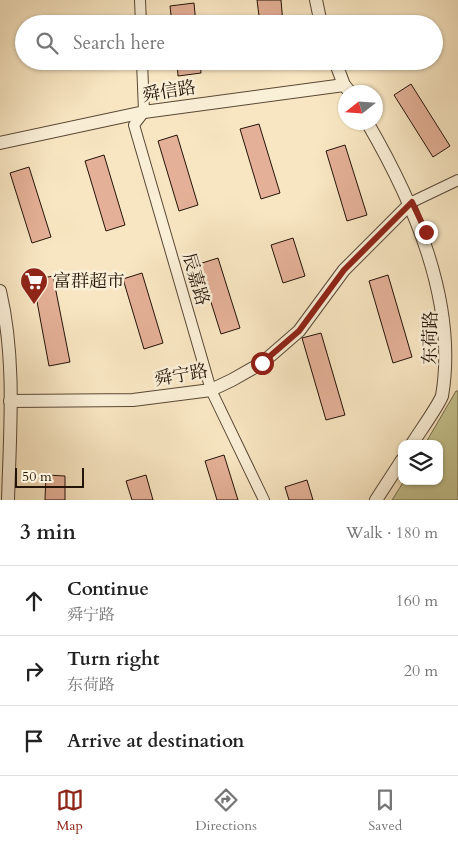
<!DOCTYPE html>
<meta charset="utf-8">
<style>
body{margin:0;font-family:Cardo,"Noto Serif SC",serif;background:#f2f2f2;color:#222}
.controls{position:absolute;right:15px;bottom:15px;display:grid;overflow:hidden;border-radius:10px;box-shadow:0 1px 4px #0004}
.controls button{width:45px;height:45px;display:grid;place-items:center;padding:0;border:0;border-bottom:1px solid #e0e0e0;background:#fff;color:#222;font:25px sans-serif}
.compass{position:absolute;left:338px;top:85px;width:45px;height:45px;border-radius:50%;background:#fff;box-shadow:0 1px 4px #0004;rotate:253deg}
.scale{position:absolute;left:15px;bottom:12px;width:69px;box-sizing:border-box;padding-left:5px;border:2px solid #241307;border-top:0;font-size:14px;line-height:18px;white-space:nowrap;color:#241307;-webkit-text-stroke:4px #faefd7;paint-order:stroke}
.stop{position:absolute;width:15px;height:15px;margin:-11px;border:4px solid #8f2418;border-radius:50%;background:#fff}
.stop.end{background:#8f2418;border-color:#fff;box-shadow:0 1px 5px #0008}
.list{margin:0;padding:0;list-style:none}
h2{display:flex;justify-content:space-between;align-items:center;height:65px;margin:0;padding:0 20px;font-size:21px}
h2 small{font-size:16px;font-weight:400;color:#767676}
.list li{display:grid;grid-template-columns:32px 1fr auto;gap:15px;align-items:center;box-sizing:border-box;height:70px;padding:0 20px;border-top:1px solid #e0e0e0}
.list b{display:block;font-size:19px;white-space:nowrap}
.list p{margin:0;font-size:16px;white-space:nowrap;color:#767676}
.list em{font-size:16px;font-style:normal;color:#767676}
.icon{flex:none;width:28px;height:28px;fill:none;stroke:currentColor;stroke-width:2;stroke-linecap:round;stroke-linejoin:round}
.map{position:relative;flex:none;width:458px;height:500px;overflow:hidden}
.search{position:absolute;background:#fff;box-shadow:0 1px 4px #0004;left:15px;right:15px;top:15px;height:55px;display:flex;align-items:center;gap:12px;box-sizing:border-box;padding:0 18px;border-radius:28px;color:#767676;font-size:19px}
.sheet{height:275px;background:#fff}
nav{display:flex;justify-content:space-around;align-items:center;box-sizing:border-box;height:70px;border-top:1px solid #e0e0e0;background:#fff;font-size:14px;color:#767676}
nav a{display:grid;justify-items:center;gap:2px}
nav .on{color:#8f2418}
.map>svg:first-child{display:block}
</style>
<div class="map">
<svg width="458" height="500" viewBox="0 0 458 500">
<rect width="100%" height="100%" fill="#f8e6c2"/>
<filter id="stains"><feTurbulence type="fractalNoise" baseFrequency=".004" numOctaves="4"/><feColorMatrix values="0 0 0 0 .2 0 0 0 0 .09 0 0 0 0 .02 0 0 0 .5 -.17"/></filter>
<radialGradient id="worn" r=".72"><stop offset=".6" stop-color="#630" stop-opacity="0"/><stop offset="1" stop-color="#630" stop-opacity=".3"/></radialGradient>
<!-- green -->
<path fill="#c4c38e" stroke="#746b4a" d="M456,391H458V500H392L404,481H439V444H425Z"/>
<!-- building -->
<g fill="#e4b097" stroke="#241307">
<path d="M257,0H281L283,24H260Z"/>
<path d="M194,3L196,24H172L170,6Z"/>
<path d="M177,61H200L201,73L178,76Z"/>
<path d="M411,84L450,146L433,157L394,95Z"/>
<path d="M259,124L280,193L261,199L240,129Z"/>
<path d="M177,135L198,205L179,211L158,141Z"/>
<path d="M345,145L367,215L347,221L326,151Z"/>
<path d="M104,155L125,225L106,231L85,161Z"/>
<path d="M29,167L51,237L32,243L10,173Z"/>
<path d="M293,238L305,276L283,283L271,245Z"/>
<path d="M218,258L240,328L221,334L199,264Z"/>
<path d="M142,273L163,343L144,349L123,279Z"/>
<path d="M388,275L412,357L393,363L369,281Z"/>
<path d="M53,276L70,362L49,366L33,280Z"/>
<path d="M321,333L345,415L326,420L302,338Z"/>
<path d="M224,455L238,500H217L205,461Z"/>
<path d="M46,475L65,476V500H45Z"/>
<path d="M146,475L153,500H132L126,481Z"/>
<path d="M307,480L313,500H289L285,487Z"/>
</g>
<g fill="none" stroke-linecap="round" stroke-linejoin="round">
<!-- minor casing -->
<g stroke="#594836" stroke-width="12">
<g id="minor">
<path d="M140,0L141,24"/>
<path d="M142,61L144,112L134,125L211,390L264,500"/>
<path d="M412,202L458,180"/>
</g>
</g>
<!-- tertiary casing -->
<g stroke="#594836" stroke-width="14">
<g id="tertiary">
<path d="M316,0L321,24"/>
<path d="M335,61L344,85L350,92"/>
<path d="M367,122C413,201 458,302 442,396C437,408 420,431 412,444"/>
<path d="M0,143L144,112L344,85"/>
<path d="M0,291C16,359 10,430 8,500"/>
<path d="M10,401L133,400L211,390L232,380L262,363L299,331L344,270L412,202"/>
<path d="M376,500L402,460"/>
</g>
</g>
<!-- minor -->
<use href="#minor" stroke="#faefd7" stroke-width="10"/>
<!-- tertiary -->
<use href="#tertiary" stroke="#faefd7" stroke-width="12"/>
</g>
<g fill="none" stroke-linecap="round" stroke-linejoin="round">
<!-- route -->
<path stroke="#8f2418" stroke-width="6" d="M262,363L299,331L344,270L412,202L426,232"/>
</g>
<!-- icons -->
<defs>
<g id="supermarket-pin" transform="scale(1.4375)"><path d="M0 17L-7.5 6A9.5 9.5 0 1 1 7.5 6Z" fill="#8f2418" stroke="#faefd7"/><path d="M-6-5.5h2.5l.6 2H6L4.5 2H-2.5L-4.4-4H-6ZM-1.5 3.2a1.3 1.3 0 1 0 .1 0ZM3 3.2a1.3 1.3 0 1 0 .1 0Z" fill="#fff"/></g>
</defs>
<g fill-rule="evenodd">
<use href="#supermarket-pin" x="34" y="281"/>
</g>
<g text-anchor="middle" stroke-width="5" stroke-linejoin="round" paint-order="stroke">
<!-- street labels -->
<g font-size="18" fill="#241307" stroke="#faefd7">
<text transform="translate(169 91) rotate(-9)" y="6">舜信路</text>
<text transform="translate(196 279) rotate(74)" y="6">辰嘉路</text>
<text transform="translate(430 338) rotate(-89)" y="6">东荷路</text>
<text transform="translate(181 375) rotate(-10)" y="6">舜宁路</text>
</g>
<!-- poi labels -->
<g font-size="18" fill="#241307" stroke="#faefd7" text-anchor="start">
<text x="53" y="287">富群超市</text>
</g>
</g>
<rect width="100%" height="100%" filter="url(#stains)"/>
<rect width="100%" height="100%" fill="url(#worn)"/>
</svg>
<div class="controls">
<button><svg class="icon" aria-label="layers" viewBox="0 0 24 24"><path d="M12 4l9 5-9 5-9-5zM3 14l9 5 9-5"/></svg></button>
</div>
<svg class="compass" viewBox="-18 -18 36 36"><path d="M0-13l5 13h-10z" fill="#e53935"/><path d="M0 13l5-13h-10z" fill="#767676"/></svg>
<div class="scale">50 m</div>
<div class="stop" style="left:262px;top:363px"></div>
<div class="stop end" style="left:426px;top:232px"></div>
<div class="search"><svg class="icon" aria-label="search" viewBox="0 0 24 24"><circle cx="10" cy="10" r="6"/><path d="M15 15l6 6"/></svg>Search here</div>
</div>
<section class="sheet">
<h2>3 min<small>Walk · 180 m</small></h2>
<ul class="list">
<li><svg class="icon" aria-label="ahead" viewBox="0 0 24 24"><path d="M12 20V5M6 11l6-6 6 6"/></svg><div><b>Continue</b><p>舜宁路</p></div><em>160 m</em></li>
<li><svg class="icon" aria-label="right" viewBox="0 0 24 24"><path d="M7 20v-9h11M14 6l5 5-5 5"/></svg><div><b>Turn right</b><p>东荷路</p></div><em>20 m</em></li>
<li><svg class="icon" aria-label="arrive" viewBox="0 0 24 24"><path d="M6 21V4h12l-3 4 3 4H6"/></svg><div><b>Arrive at destination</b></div></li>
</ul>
</section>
<nav>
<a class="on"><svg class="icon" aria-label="map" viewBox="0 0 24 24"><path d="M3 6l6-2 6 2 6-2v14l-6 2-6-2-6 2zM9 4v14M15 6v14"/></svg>Map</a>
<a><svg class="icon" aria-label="directions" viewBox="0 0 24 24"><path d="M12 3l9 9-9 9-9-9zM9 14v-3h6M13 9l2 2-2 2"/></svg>Directions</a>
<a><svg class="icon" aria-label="saved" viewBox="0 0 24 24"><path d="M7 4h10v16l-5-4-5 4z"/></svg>Saved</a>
</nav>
